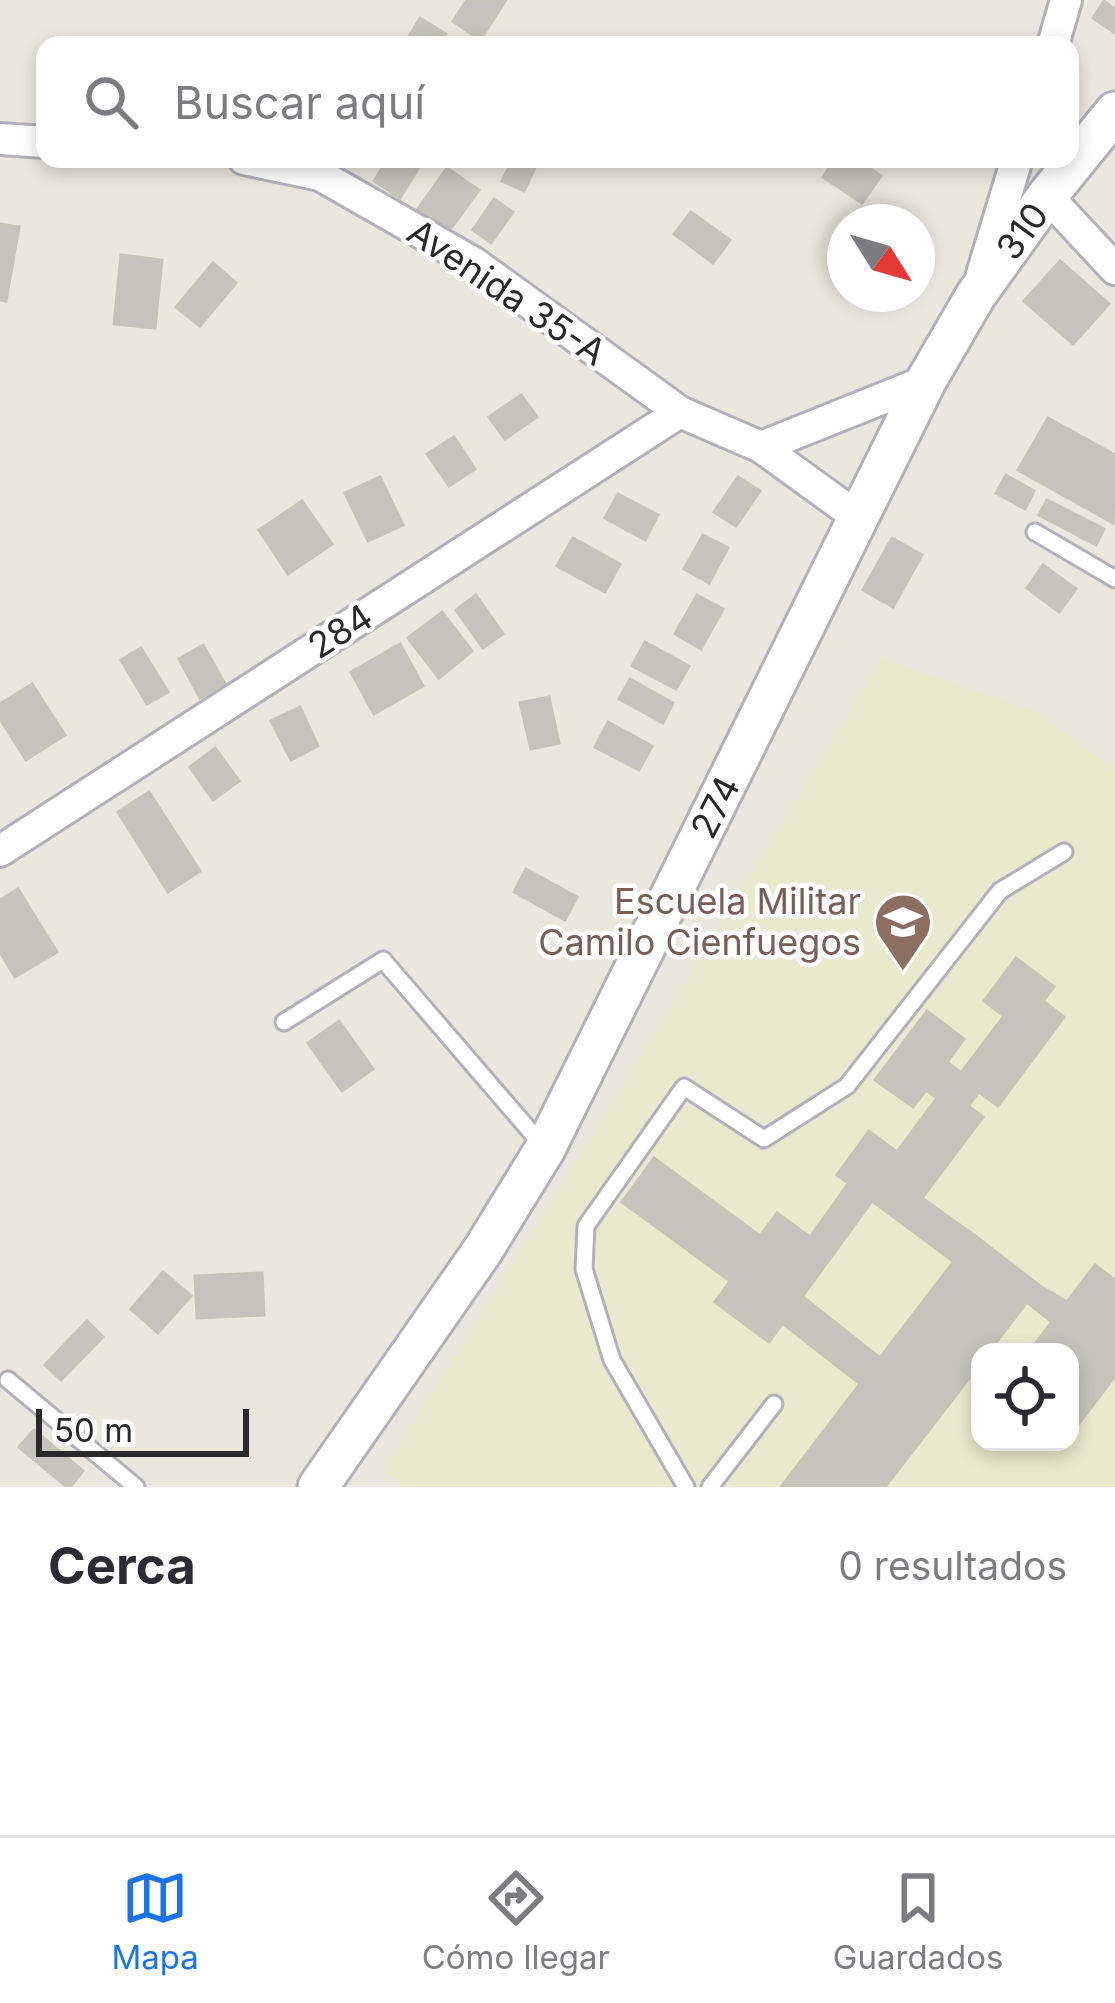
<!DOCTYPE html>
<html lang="es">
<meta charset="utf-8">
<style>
body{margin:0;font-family:Inter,sans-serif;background:#f7f7f7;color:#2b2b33}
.controls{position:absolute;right:36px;bottom:36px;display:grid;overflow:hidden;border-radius:24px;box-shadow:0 6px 18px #0003}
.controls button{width:108px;height:108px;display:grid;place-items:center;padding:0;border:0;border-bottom:3px solid #e1e1e2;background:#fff;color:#2b2b33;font:60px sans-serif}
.compass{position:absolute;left:827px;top:204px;width:108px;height:108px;border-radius:50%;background:#fff;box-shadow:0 6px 18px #0003;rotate:127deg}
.scale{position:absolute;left:36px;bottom:30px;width:213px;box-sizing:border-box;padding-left:12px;border:6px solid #292929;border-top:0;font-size:33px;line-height:42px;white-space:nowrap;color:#292929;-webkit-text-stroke:9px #fff;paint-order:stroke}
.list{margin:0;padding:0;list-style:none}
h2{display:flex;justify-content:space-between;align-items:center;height:156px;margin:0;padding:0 48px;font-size:51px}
h2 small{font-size:39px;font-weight:400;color:#7c7c81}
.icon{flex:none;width:66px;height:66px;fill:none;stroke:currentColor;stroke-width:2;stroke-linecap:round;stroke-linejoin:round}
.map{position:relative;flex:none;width:1115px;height:1487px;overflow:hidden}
.search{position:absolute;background:#fff;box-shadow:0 6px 18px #0003;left:36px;right:36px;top:36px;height:132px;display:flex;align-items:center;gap:30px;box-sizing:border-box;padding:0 42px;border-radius:24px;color:#7c7c81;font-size:45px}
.sheet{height:348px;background:#fff}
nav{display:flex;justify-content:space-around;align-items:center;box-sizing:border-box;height:168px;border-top:3px solid #e1e1e2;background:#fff;font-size:33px;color:#7c7c81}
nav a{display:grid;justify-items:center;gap:6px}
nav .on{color:#1a73e8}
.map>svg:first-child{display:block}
</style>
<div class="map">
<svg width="1115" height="1487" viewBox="0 0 1115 1487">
<rect width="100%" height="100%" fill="#eae8dd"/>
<!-- education -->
<path fill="#e9e9ce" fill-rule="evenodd" d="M882,659L1039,712L1115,770V1487H406L384,1470L546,1212ZM980,1352H1070V1442H980Z"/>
<!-- building -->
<g fill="#c5c4bc" stroke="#c5c4b7" stroke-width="3">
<path d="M467,0H506L480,40L453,21Z"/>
<path d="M1104,1L1115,9V33L1093,18Z"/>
<path d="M420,18L446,34L439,45H404Z"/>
<path d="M388,159H424L400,198L374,181Z"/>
<path d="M513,159H539L524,191L502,181Z"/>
<path d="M835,159H856L881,176L862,203L823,177Z"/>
<path d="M447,168L479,190L449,231L418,209Z"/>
<path d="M494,199L513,212L491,243L473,230Z"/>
<path d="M691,212L730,240L713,263L674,234Z"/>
<path d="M0,224L19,227L6,301L0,300Z"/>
<path d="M121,255L162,260L155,328L114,324Z"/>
<path d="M1060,261L1109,304L1073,344L1024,301Z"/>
<path d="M213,263L236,283L200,326L176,307Z"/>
<path d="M521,395L537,417L505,439L489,417Z"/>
<path d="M1048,418L1115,455L1113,523L1018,470Z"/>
<path d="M454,437L475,469L449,486L427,454Z"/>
<path d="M1006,475L1034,491L1025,509L996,493Z"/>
<path d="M380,477L403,525L368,541L345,493Z"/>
<path d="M738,477L760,491L736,526L714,512Z"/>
<path d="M618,494L658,515L645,540L605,518Z"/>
<path d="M1047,500L1104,529L1096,545L1039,515Z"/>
<path d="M302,501L332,544L288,574L259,530Z"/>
<path d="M703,535L728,548L709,583L684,569Z"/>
<path d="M573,538L620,564L605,592L557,566Z"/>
<path d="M892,538L922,555L893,607L863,590Z"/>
<path d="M1043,565L1076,589L1059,612L1027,588Z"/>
<path d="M476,595L503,634L483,648L456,610Z"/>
<path d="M697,595L723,609L701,649L675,634Z"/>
<path d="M442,612L472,651L439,678L408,638Z"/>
<path d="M645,642L689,666L676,689L632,666Z"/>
<path d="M400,644L423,686L374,714L351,672Z"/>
<path d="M203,645L225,684L200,698L179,659Z"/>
<path d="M141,648L168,692L147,704L121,660Z"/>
<path d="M630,679L673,703L663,723L619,699Z"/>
<path d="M32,684L65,735L26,760L0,719V704Z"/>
<path d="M549,697L559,743L531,749L520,703Z"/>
<path d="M300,707L318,746L291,760L271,721Z"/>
<path d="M608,722L652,746L639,770L595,747Z"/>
<path d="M215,748L239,781L213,800L190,767Z"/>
<path d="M149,792L200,871L168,892L118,812Z"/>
<path d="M526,869L577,897L565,920L514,892Z"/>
<path d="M18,889L57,952L15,977L0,952V900Z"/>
<path d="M1016,958L1054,987L1043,1001L1064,1017L998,1106L979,1092L968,1106L983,1117L922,1198L974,1235L954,1262L837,1175L869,1131L897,1152L937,1098L926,1090L913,1107L875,1080L927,1011L964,1039L947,1062L961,1073L1004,1016L984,1001Z"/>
<path d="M339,1021L373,1069L342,1091L308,1043Z"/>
<path d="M654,1158L760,1236L777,1213L810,1237L848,1184L872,1201L769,1342L715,1302L730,1281L622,1202Z"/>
<path d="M974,1235L1040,1286L1027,1302L989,1352H980V1364L885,1487H781Z"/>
<path d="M1095,1265L1115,1280V1376L1078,1425L1070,1419V1352H1029Z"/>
<path d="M163,1272L191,1296L158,1333L131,1309Z"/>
<path d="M262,1273L264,1315L197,1318L195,1276Z"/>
<path d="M1040,1286L1067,1302L1052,1322L1027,1302Z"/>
<path d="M803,1297L880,1358L860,1384L782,1323Z"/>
<path d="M87,1321L103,1337L61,1380L45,1365Z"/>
<path d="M34,1430L83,1471L70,1487H67L19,1447Z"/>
</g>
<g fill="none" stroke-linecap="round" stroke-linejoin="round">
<!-- service casing -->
<g stroke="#b2b0bb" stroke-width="21">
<g id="service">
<path d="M1035,532L1115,579"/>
<path d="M284,1022L383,960L543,1146"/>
<path d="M8,1380L136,1487"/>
<path d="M686,1487L612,1360L584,1269L586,1226L684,1087L764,1139L847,1086L1000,891L1064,852"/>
<path d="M710,1487L774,1404"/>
</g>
</g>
<!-- minor casing -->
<g stroke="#b2b0bb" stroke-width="36">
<g id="minor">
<path d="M1053,45L1066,0"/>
<path d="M0,139L45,142"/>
<path d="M244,159L320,175L474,263L680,412L761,447L859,518"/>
<path d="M1047,196L1115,269"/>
<path d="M982,274L1017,159"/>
<path d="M761,447L926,381"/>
<path d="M0,851L680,412"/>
</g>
</g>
<!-- tertiary casing -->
<g stroke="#b2b0bb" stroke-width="45">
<path id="tertiary" d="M318,1487L483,1250L545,1149L926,381L976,295L1047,196L1115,112"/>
</g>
<!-- service -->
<use href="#service" stroke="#fff" stroke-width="15"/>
<!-- minor -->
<use href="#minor" stroke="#fff" stroke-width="30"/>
<!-- tertiary -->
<use href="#tertiary" stroke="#fff" stroke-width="39"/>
</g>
<!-- icons -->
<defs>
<g id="school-pin" transform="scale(3)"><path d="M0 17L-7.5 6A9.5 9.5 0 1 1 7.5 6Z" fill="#8d6e63" stroke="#fff"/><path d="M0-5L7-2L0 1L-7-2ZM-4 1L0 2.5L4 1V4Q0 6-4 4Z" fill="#fff"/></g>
</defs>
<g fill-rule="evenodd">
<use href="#school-pin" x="903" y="922"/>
</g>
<g text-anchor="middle" stroke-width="9" stroke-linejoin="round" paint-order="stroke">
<!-- street labels -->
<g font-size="36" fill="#292929" stroke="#fff">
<text transform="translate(1022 231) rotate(-54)" y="13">310</text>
<text transform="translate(507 292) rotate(34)" y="13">Avenida 35-A</text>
<text transform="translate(340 631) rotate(-33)" y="13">284</text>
<text transform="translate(715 807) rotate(-63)" y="13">274</text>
</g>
<!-- education labels -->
<g font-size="36" fill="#785e54" stroke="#fff" text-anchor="end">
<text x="861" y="914">Escuela Militar<tspan x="861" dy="41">Camilo Cienfuegos</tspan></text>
</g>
</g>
</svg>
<div class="controls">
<button><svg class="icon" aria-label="locate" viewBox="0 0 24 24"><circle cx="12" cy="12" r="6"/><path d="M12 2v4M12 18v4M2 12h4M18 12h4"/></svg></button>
</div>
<svg class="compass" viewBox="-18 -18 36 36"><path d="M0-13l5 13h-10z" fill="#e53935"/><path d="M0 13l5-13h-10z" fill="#7c7c81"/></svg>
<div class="scale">50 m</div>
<div class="search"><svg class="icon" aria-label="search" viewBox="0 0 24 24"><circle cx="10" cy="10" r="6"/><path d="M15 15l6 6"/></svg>Buscar aquí</div>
</div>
<section class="sheet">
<h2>Cerca<small>0 resultados</small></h2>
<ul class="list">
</ul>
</section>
<nav>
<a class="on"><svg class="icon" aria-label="map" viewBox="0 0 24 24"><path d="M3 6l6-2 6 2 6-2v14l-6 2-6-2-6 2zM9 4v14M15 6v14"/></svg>Mapa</a>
<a><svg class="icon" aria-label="directions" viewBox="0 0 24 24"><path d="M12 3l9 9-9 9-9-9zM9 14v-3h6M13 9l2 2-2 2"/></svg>Cómo llegar</a>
<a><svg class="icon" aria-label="saved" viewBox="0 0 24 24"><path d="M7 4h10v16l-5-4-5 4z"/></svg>Guardados</a>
</nav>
